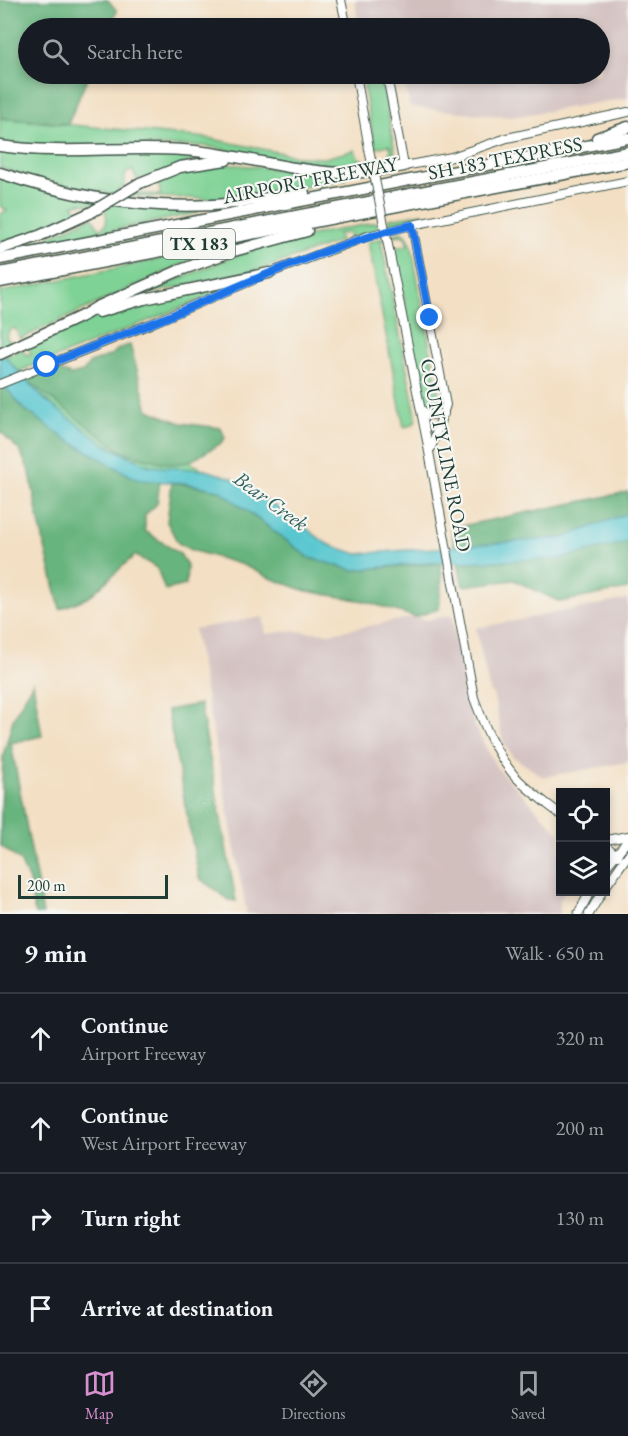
<!DOCTYPE html>
<meta charset="utf-8">
<style>
body{margin:0;font-family:"EB Garamond",serif;background:#20242c;color:#f1f3f6}
.controls{position:absolute;right:18px;bottom:18px;display:grid;overflow:hidden;border-radius:0px;box-shadow:0 3px 9px #0003}
.controls button{width:54px;height:54px;display:grid;place-items:center;padding:0;border:0;border-bottom:2px solid #363941;background:#171b24;color:#f1f3f6;font:30px sans-serif}
.scale{position:absolute;left:18px;bottom:15px;width:150px;box-sizing:border-box;padding-left:6px;border:3px solid #1f3d34;border-top:0;font-size:16px;line-height:21px;white-space:nowrap;color:#1f3d34;-webkit-text-stroke:4px #f6f6f2;paint-order:stroke}
.stop{position:absolute;width:18px;height:18px;margin:-14px;border:4px solid #1a73e8;border-radius:50%;background:#fff}
.stop.end{background:#1a73e8;border-color:#fff;box-shadow:0 2px 6px #0008}
.list{margin:0;padding:0;list-style:none}
h2{display:flex;justify-content:space-between;align-items:center;height:78px;margin:0;padding:0 24px;font-size:26px}
h2 small{font-size:20px;font-weight:400;color:#9ea1a6}
.list li{display:grid;grid-template-columns:39px 1fr auto;gap:18px;align-items:center;box-sizing:border-box;height:90px;padding:0 24px;border-top:2px solid #363941}
.list b{display:block;font-size:22px;white-space:nowrap}
.list p{margin:0;font-size:20px;white-space:nowrap;color:#9ea1a6}
.list em{font-size:20px;font-style:normal;color:#9ea1a6}
.icon{flex:none;width:33px;height:33px;fill:none;stroke:currentColor;stroke-width:2;stroke-linecap:round;stroke-linejoin:round}
.map{position:relative;flex:none;width:628px;height:914px;overflow:hidden}
.search{position:absolute;background:#171b24;box-shadow:0 3px 9px #0003;left:18px;right:18px;top:18px;height:66px;display:flex;align-items:center;gap:15px;box-sizing:border-box;padding:0 21px;border-radius:33px;color:#9ea1a6;font-size:22px}
.sheet{height:438px;background:#171b24}
nav{display:flex;justify-content:space-around;align-items:center;box-sizing:border-box;height:84px;border-top:2px solid #363941;background:#171b24;font-size:16px;color:#9ea1a6}
nav a{display:grid;justify-items:center;gap:3px}
nav .on{color:#d690ce}
.map>svg:first-child{display:block}
</style>
<div class="map">
<svg width="628" height="914" viewBox="0 0 628 914">
<rect width="100%" height="100%" fill="#f6f6f2"/>
<filter id="ink" filterUnits="userSpaceOnUse"><feTurbulence type="fractalNoise" baseFrequency=".0167" numOctaves="2"/><feDisplacementMap in="SourceGraphic" scale="12" xChannelSelector="R" yChannelSelector="G"/><feConvolveMatrix kernelMatrix="1 2 1 2 8 2 1 2 1" color-interpolation-filters="sRGB"/></filter>
<filter id="wash" filterUnits="userSpaceOnUse"><feTurbulence type="fractalNoise" baseFrequency=".008" numOctaves="4" result="noise"/><feDisplacementMap in="SourceGraphic" scale="24" xChannelSelector="R" yChannelSelector="G"/><feGaussianBlur stdDeviation="1.35" result="paint"/><feColorMatrix in="noise" values="0 0 0 0 0 0 0 0 0 0 0 0 0 0 0 0 0 1.4 0 .05"/><feComposite in="paint" operator="in"/></filter>
<g filter="url(#wash)">
<rect width="100%" height="100%" fill="#f3dfc3"/>
<!-- industrial -->
<g fill="#d1bfbe">
<path d="M355,0H628V98L511,117L410,107L403,74H600V28H359Z"/>
<path d="M628,599V762L543,777L512,756L503,742L493,693H490L476,628Z"/>
<path d="M452,615L464,690L474,725L497,768L560,834V892H565L560,899V914H247L194,629L263,617L266,634L290,631L331,633L415,617L425,620Z"/>
</g>
<!-- green -->
<g fill="#7fd295" stroke="#4f8864" stroke-width="1.5">
<path d="M372,80L380,83L383,87L395,152L388,161L378,163L377,160C385,158 390,157 391,148L389,145L375,148L364,88L365,84Z"/>
<path d="M0,118L207,138L302,157L325,158L355,150L358,158L366,161V165L299,163L205,146H44L0,142Z"/>
<path d="M0,150L59,154H173L200,157V158L138,181L132,170L125,175V187L121,188L116,195L46,181L0,168Z"/>
<path d="M226,164L346,175L347,179L258,196L216,199L126,196L129,193L161,195L157,179L181,171Z"/>
<path d="M0,178L103,202L98,205L80,203L73,205L80,216L0,245V215L7,210L0,206Z"/>
<path d="M112,204L198,211L197,213L0,253L49,237L92,217L100,229C108,225 108,217 104,209Z"/>
<path d="M423,213L424,217L390,225L389,219Z"/>
<path d="M378,222L379,229L348,239H347L350,235V233L338,234L340,241L262,269L138,296L227,259L256,249L302,237Z"/>
<path d="M402,232L406,235L411,243L439,397L437,409L432,411L427,408L423,398L394,248L408,245L405,236L398,235L381,241L416,415C416,424 413,425 404,427L368,242Z"/>
<path d="M239,243L187,262L20,339L15,328L10,330L6,337L12,343L0,348V292Z"/>
<path d="M231,284L230,288L50,360H46L43,354L40,355L38,363L18,372L5,357L21,349L27,355L31,354L28,346L83,321L118,309Z"/>
<path d="M25,379L96,431L170,464L189,462L205,470C187,469 167,471 150,465C105,451 57,412 25,379Z"/>
</g>
<!-- forest -->
<g fill="#67b47e" stroke="#437859" stroke-width="1.5">
<path d="M0,0H108L117,11L109,28H28V74H89L68,124L0,118Z"/>
<path d="M130,345L148,410L181,423L221,428L225,438L220,444L189,462L170,464L144,458L121,451L25,379L46,370H57L71,375L83,372L90,363L109,356L120,348Z"/>
<path d="M5,386L23,408L66,439L136,479L160,481L157,504L145,515V531L180,554L187,565L186,585L165,590L157,568L135,555L89,597L60,609L38,518L30,473L20,451L0,431V388Z"/>
<path d="M172,482L219,490L310,558L353,570L440,563L442,576L439,609L415,617L364,601L306,591L270,578L243,565L191,550L178,543L167,522Z"/>
<path d="M628,492V589L560,602L514,580L463,586L451,528Z"/>
<path d="M33,682L42,736L11,743L43,914H35L29,881L20,861L0,845L3,756L13,719Z"/>
<path d="M200,704L236,901L229,900L199,878L168,713L167,710Z"/>
</g>
<!-- water -->
<path fill="#5ac7d0" stroke="#3c8282" stroke-width="1.5" d="M0,351L45,400L107,446L150,466L205,470L232,478L293,518L327,544L357,554L562,538L625,514H628V542L559,559L427,563L353,570L310,558L219,490L184,483L138,480L66,439L23,408L0,381Z"/>
</g>
<g filter="url(#ink)">
<g fill="none" stroke-linecap="round" stroke-linejoin="round">
<!-- secondary casing -->
<g stroke="#3f5549" stroke-width="10">
<g id="secondary">
<path d="M341,0L347,28"/>
<path d="M356,74L369,149"/>
<path d="M382,74L388,81L404,166L452,157L507,138L628,112"/>
<path d="M412,225L446,405L431,448"/>
<path d="M389,250L427,441L474,698C484,725 495,752 513,774C526,789 545,802 560,814"/>
<path d="M264,275L368,236L412,225L628,181"/>
<path d="M0,384L150,324L253,280"/>
<path d="M421,409L427,415L444,414"/>
<path d="M606,840L628,836"/>
<path d="M606,846L618,856"/>
<path d="M606,867L628,840"/>
<path d="M606,886L628,855"/>
<path d="M578,914L590,892"/>
<path d="M589,914L602,892"/>
</g>
</g>
<!-- highway casing -->
<g stroke="#3f5549" stroke-width="13">
<g id="highway">
<path d="M597,138L628,127"/>
<path d="M0,146C61,155 122,146 183,150C236,153 287,171 341,173C362,173 384,170 404,166"/>
<path d="M0,173C68,196 142,209 213,205C244,203 274,196 304,193"/>
<path d="M140,183L180,167L226,160"/>
<path d="M0,249L39,236L90,213"/>
<path d="M0,259L628,138"/>
<path d="M0,273L628,152"/>
<path d="M0,282L628,162"/>
<path d="M99,312L144,299L269,273"/>
<path d="M0,354L84,315L97,307L178,271L230,252L307,231"/>
</g>
</g>
<!-- secondary -->
<use href="#secondary" stroke="#fff" stroke-width="8"/>
<!-- highway -->
<use href="#highway" stroke="#fff" stroke-width="10"/>
<!-- secondary-bridge casing -->
<g stroke="#3f5549" stroke-width="10" stroke-linecap="butt">
<path id="secondary-bridge" d="M369,149L389,250"/>
</g>
<!-- highway-bridge casing -->
<g stroke="#3f5549" stroke-width="13" stroke-linecap="butt">
<path id="highway-bridge" d="M90,213L140,183"/>
</g>
<!-- secondary-bridge -->
<use href="#secondary-bridge" stroke="#fff" stroke-width="8"/>
<!-- highway-bridge -->
<use href="#highway-bridge" stroke="#fff" stroke-width="10"/>
</g>
</g>
<g fill="none" stroke-linecap="round" stroke-linejoin="round" filter="url(#ink)">
<!-- route -->
<path stroke="#1a73e8" stroke-width="8" d="M47,365C86,349 126,334 165,318C246,283 326,246 412,225L430,318"/>
</g>
<g text-anchor="middle" stroke-width="4.5" stroke-linejoin="round" paint-order="stroke">
<!-- shield labels -->
<rect fill="#f6f6f2" stroke="#60746d" stroke-width="1.5" x="163" y="229" width="72" height="30" rx="4.5"/>
<g font-size="18" font-weight="bold" fill="#1f3d34">
<text x="199" y="250">TX 183</text>
</g>
<!-- street labels -->
<g font-size="20" fill="#1f3d34" stroke="#f6f6f2">
<text transform="translate(505 158) rotate(-11)" y="7">SH 183 TEXPRESS</text>
<text transform="translate(310 180) rotate(-11)" y="7">AIRPORT FREEWAY</text>
<text transform="translate(446 455) rotate(79)" y="7">COUNTY LINE ROAD</text>
</g>
<!-- water labels -->
<g font-size="21" font-style="italic" fill="#2e605b" stroke="#f6f6f2">
<text transform="translate(271 501) rotate(36)" y="7">Bear Creek</text>
</g>
</g>
</svg>
<div class="controls">
<button><svg class="icon" aria-label="locate" viewBox="0 0 24 24"><circle cx="12" cy="12" r="6"/><path d="M12 2v4M12 18v4M2 12h4M18 12h4"/></svg></button>
<button><svg class="icon" aria-label="layers" viewBox="0 0 24 24"><path d="M12 4l9 5-9 5-9-5zM3 14l9 5 9-5"/></svg></button>
</div>
<div class="scale">200 m</div>
<div class="stop" style="left:47px;top:365px"></div>
<div class="stop end" style="left:430px;top:318px"></div>
<div class="search"><svg class="icon" aria-label="search" viewBox="0 0 24 24"><circle cx="10" cy="10" r="6"/><path d="M15 15l6 6"/></svg>Search here</div>
</div>
<section class="sheet">
<h2>9 min<small>Walk · 650 m</small></h2>
<ul class="list">
<li><svg class="icon" aria-label="ahead" viewBox="0 0 24 24"><path d="M12 20V5M6 11l6-6 6 6"/></svg><div><b>Continue</b><p>Airport Freeway</p></div><em>320 m</em></li>
<li><svg class="icon" aria-label="ahead" viewBox="0 0 24 24"><path d="M12 20V5M6 11l6-6 6 6"/></svg><div><b>Continue</b><p>West Airport Freeway</p></div><em>200 m</em></li>
<li><svg class="icon" aria-label="right" viewBox="0 0 24 24"><path d="M7 20v-9h11M14 6l5 5-5 5"/></svg><div><b>Turn right</b></div><em>130 m</em></li>
<li><svg class="icon" aria-label="arrive" viewBox="0 0 24 24"><path d="M6 21V4h12l-3 4 3 4H6"/></svg><div><b>Arrive at destination</b></div></li>
</ul>
</section>
<nav>
<a class="on"><svg class="icon" aria-label="map" viewBox="0 0 24 24"><path d="M3 6l6-2 6 2 6-2v14l-6 2-6-2-6 2zM9 4v14M15 6v14"/></svg>Map</a>
<a><svg class="icon" aria-label="directions" viewBox="0 0 24 24"><path d="M12 3l9 9-9 9-9-9zM9 14v-3h6M13 9l2 2-2 2"/></svg>Directions</a>
<a><svg class="icon" aria-label="saved" viewBox="0 0 24 24"><path d="M7 4h10v16l-5-4-5 4z"/></svg>Saved</a>
</nav>
